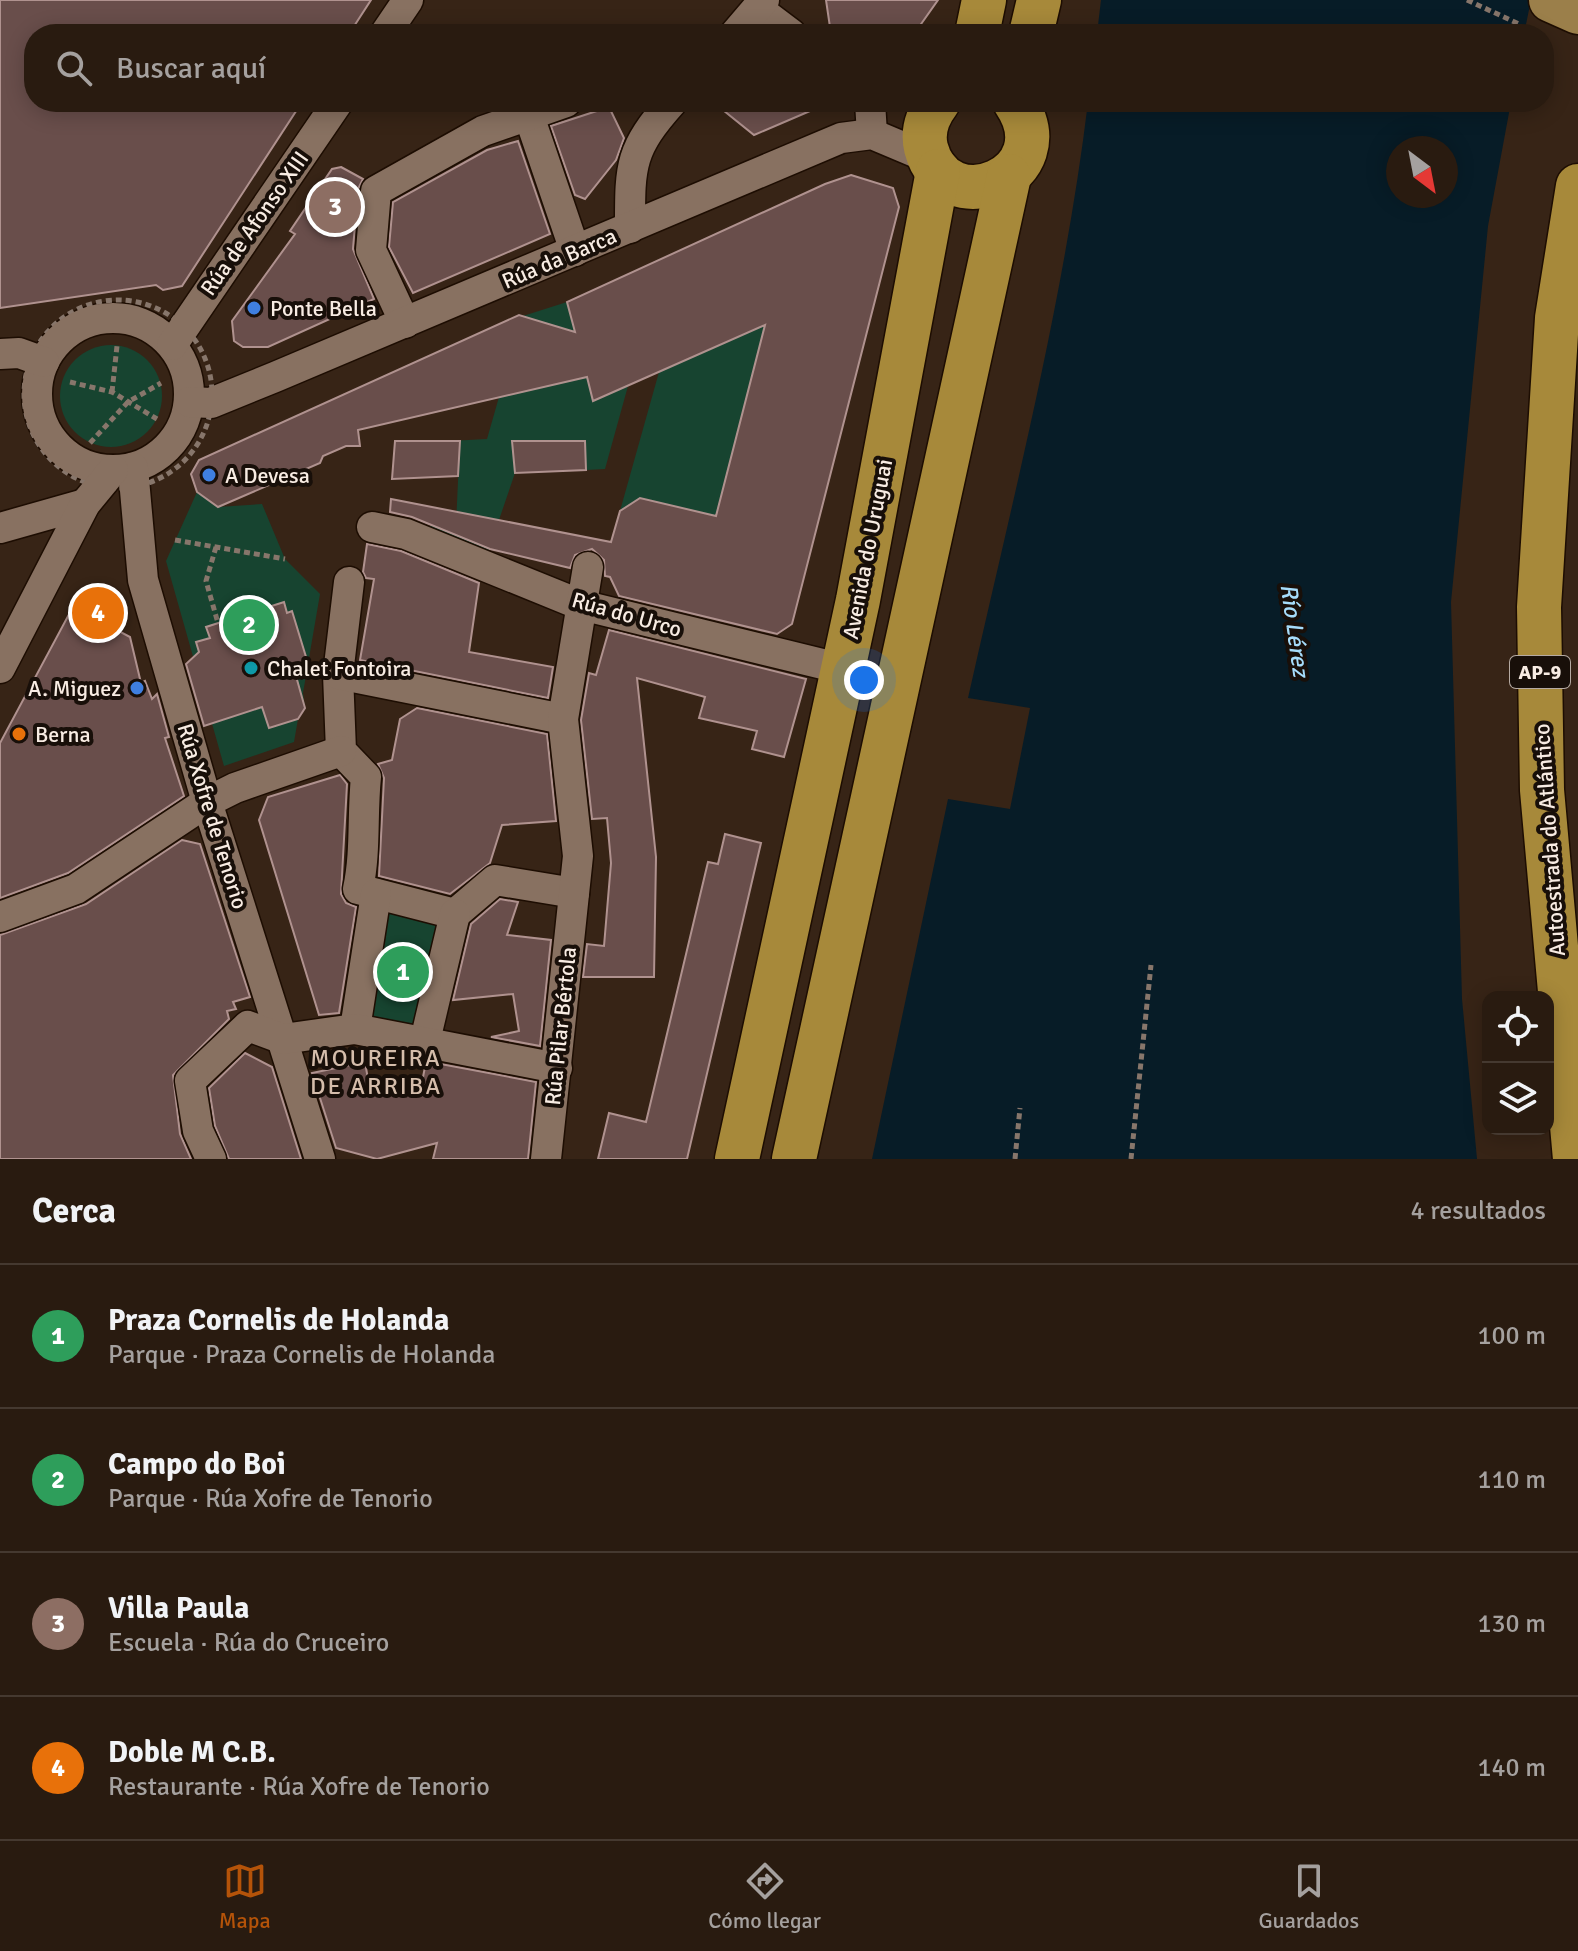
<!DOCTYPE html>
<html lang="es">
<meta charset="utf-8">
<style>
body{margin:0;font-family:Signika,sans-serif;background:#35281e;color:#f1f3f6}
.controls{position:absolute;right:24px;bottom:24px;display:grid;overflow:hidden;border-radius:16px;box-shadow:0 4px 20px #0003}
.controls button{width:72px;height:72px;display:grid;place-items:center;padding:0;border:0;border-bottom:2px solid #453930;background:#291b10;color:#f1f3f6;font:40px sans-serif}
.compass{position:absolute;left:1386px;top:136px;width:72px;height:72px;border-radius:50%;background:#291b10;box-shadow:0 4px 20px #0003;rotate:148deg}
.you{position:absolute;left:864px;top:680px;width:28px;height:28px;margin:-20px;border:6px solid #fff;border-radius:50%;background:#1a73e8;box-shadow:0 0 0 12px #1a73e833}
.badge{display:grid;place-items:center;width:52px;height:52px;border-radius:50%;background:#b45309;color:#fff;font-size:26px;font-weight:700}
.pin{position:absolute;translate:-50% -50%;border:4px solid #fff;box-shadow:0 2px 8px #0006}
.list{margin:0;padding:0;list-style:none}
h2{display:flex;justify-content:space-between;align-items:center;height:104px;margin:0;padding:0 32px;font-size:34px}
h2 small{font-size:26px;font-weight:400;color:#a5a19f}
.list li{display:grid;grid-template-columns:52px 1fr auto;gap:24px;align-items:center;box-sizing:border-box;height:144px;padding:0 32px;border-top:2px solid #453930}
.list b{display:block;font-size:30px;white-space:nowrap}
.list p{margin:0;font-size:26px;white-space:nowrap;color:#a5a19f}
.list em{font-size:26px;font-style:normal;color:#a5a19f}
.icon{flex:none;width:44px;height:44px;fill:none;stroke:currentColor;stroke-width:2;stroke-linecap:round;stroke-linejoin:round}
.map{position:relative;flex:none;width:1578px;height:1159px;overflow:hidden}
.search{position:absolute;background:#291b10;box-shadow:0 4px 20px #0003;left:24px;right:24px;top:24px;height:88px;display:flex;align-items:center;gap:20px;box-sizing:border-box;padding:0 28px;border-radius:32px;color:#a5a19f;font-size:30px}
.sheet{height:680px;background:#291b10}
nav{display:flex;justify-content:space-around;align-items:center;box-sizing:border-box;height:112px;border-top:2px solid #453930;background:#291b10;font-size:22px;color:#a5a19f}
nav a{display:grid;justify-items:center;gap:4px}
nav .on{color:#b45309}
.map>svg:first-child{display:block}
</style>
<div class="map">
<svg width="1578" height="1159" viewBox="0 0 1578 1159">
<rect width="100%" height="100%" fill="#372416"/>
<!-- green -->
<g fill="#174430">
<path d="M567,302L593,401L628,386L605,469L586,470L585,442H512L515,473L485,561L427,537L429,526L456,525L459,459L449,441L487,439L499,397L534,389L523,316Z"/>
<path d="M765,325L716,516L640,498L620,511L659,372Z"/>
<circle cx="111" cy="396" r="51"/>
<path d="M197,492L218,507L262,504L285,559L320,594L303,693L305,709L298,719L294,742L224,766L166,561Z"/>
<path d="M376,894L455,914L424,1045L355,1029Z"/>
</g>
<!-- water -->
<g fill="#071c27" fill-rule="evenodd">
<path d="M1101,0H1531L1524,34H1097Z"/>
<path d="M1088,102H1511L1488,226L1451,602L1462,999L1477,1159H872L948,799L1010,809L1030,708L968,698C1012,502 1064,301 1088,102ZM1398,148H1446V196H1398Z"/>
</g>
<!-- building -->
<g fill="#694e4b" stroke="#b0928f" stroke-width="2">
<path d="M0,0H371L349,34H34V102H302L182,286L163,290L156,285L0,308Z"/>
<path d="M826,0H938L914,34H831Z"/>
<path d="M713,102H831L754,135Z"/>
<path d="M609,107L624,138L616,160L585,199L575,195L551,126Z"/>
<path d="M518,141L550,234L413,293L389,247L393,202L487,150Z"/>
<path d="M341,167L363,179L358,189L353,249L374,299L268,347H243L234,341L232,321L295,234L290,231L332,169Z"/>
<path d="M851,175L893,188L899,207L792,624L777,634L619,596L610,577L605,576L604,560L592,549L575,555L570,568L490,549L412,517L390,512L391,499L611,542L620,511L640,498L716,516L765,325L593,401L587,377L358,430L360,446H346L323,456L320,463L218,507L197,492L191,474L199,460L519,315L575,332L567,302L825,184Z"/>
<path d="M395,441H460L458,476L392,479Z"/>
<path d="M512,441H585L586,470L515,473Z"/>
<path d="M367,544L401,551L479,583L469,652L553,667L548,698L360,660L374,579L366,578L363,572Z"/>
<path d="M82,590L117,593L121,609L109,626L130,637L141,683L145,681L152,699L157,694L169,737L165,738L184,796L68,873L0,898V743Z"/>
<path d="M284,602L287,613L292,611L310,670L296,676L305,708L298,719L269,728L262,707L204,726L186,664L199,652L196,642L210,638L206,627Z"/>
<path d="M609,630L806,679L784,757L752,749L757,731L699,718L705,697L637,678L656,857L654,977H583L587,944L604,946L611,863L607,818L592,819L581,720L589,673L596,675Z"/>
<path d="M417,708L547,734L556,821L502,825L490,863L450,894L379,876L384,778L378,764L392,760L400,719Z"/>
<path d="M340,775L347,784L341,894L346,903L356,907L339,1013L319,1015L259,820L268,797Z"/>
<path d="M725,834L761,843L687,1159H598L609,1113L646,1122L708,862L718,864Z"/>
<path d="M182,840L200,844L250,997L233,1002L236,1009L227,1011L229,1019L173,1075L180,1134L191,1159H0V935L86,904Z"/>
<path d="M500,899L518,902L507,935L551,940L540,1046L491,1037L519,1031L513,994L453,1000L471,924Z"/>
<path d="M245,1053L272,1067L301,1159H229L215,1126L209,1088Z"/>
<path d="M365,1062L369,1085L423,1077L426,1062H430L536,1082L528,1159H433L437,1143L377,1159L336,1148L312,1073Z"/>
</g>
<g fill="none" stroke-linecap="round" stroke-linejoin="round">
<!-- street casing -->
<g stroke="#1d0d02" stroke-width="33">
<g id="street">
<path d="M758,9L791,34"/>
<path d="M385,34L408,0"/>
<path d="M735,34L764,0"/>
<path d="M870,102L872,134"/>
<path d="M528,113L575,251"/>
<path d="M630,228C630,166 629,150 672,102"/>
<circle cx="113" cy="394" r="76"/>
<path d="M405,323L371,250L376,191L483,131L566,102"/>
<path d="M172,345L338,102"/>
<path d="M0,354L19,353L44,362"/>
<path d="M189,402L211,403L275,377L841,138L872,134L929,158"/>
<path d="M133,468L143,580L207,802L320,1159"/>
<path d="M372,527L406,534L581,605L843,669"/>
<path d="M0,528L85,504"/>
<path d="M349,582L338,674L341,751L366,777C362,815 366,852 358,889L455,914"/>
<path d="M0,668L85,504L113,470"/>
<path d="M338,674L563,719"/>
<path d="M455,914L495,880L574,893"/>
<path d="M0,917L76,889L207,802L235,788L341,751"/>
<path d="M355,1029L376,894"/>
<path d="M424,1045L455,914"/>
<path d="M211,1159L198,1131L190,1081L248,1026L283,1039L355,1029L557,1068"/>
<path d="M546,1159L578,856L563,719L588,567"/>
</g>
</g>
<!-- primary casing -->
<g stroke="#1d0d02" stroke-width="47">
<path id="primary" d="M1551,0L1578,12"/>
</g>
<!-- highway casing -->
<g stroke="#1d0d02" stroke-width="47">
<g id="highway">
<path d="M977,34L984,0"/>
<path d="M1031,34L1039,0"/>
<path d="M938,102C928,115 922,131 926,148C946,225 1065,176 1015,102"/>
<path d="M737,1159L858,600L938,171"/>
<path d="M794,1159L1009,176"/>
<path d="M1575,1159L1542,790L1539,607L1557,318L1578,186"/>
</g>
</g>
<!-- path -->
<g stroke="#87766b" stroke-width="5" stroke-dasharray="6 4" stroke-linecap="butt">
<path d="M1467,0L1519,24"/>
<circle cx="118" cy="394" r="94"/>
<path d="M70,382L112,392L157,419"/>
<path d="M112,392L117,346"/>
<path d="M90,443L128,402L161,383"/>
<path d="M175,540L285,559"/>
<path d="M216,547L206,581L218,623"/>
<path d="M1015,1159L1020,1108"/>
<path d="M1131,1159L1151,965"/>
</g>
<!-- street -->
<use href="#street" stroke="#887161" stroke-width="30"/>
<!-- primary -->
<use href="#primary" stroke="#9b7f4a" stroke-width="44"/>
<!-- highway -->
<use href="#highway" stroke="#a7893a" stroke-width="44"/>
</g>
<!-- markers -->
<g fill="#3f7fe0" stroke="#180f09" stroke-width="3">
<circle cx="254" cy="308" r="8"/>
<circle cx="209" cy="475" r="8"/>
<circle cx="137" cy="688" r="8"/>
</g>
<circle fill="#0f9aa8" stroke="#180f09" stroke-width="3" cx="251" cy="668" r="8"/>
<circle fill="#e8710a" stroke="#180f09" stroke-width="3" cx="19" cy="734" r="8"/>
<g text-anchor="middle" stroke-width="8" stroke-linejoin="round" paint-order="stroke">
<!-- shield labels -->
<rect fill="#180f09" stroke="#b5aaa2" stroke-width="2" x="1510" y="656" width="60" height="32" rx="6"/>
<g font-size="20" font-weight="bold" fill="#f8ece3">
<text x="1540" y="679">AP-9</text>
</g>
<!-- street labels -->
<g font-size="22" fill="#f8ece3" stroke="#180f09">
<text transform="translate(254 223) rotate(-55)" y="8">Rúa de Afonso XIII</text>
<text transform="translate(559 258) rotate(-23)" y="8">Rúa da Barca</text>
<text transform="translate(867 549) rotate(-79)" y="8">Avenida do Uruguai</text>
<text transform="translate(627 614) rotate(16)" y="8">Rúa do Urco</text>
<text transform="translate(213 816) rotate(73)" y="8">Rúa Xofre de Tenorio</text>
<text transform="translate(1549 840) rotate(-94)" y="8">Autoestrada do Atlántico</text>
<text transform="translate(560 1026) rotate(-84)" y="8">Rúa Pilar Bértola</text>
</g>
<!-- poi labels -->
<g font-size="22" fill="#f8ece3" stroke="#180f09" text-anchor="start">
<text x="270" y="316">Ponte Bella</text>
<text x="225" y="483">A Devesa</text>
<text x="267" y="676">Chalet Fontoira</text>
<text x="121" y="696" text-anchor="end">A. Miguez</text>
<text x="35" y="742">Berna</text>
</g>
<!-- water labels -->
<g font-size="24" font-style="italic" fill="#a6dcfa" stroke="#180f09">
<text transform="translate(1295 630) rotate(82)" y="8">Río Lérez</text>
</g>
<!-- neighbourhood labels -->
<g font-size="24" letter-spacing="2" fill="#d5bdab" stroke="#180f09">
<text x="376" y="1066">MOUREIRA<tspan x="376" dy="28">DE ARRIBA</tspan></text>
</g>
</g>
</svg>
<div class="controls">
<button><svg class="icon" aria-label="locate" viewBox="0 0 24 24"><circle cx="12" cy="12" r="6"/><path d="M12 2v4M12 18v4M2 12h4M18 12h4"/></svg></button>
<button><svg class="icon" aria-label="layers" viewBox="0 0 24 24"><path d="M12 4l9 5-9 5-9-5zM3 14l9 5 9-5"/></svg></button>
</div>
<svg class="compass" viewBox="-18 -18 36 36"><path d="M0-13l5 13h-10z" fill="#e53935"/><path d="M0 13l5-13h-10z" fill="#a5a19f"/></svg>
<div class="you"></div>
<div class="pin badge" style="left:403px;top:972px;background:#2e9e5b">1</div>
<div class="pin badge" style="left:249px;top:625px;background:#2e9e5b">2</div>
<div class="pin badge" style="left:335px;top:207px;background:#8d6e63">3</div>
<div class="pin badge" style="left:98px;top:613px;background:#e8710a">4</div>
<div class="search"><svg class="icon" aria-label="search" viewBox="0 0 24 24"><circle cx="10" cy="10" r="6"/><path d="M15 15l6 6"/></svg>Buscar aquí</div>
</div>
<section class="sheet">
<h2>Cerca<small>4 resultados</small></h2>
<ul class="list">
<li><span class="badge" style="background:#2e9e5b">1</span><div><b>Praza Cornelis de Holanda</b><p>Parque · Praza Cornelis de Holanda</p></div><em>100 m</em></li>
<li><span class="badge" style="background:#2e9e5b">2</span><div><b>Campo do Boi</b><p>Parque · Rúa Xofre de Tenorio</p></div><em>110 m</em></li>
<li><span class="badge" style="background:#8d6e63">3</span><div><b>Villa Paula</b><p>Escuela · Rúa do Cruceiro</p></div><em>130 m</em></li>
<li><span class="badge" style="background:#e8710a">4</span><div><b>Doble M C.B.</b><p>Restaurante · Rúa Xofre de Tenorio</p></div><em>140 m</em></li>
</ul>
</section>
<nav>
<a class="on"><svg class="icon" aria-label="map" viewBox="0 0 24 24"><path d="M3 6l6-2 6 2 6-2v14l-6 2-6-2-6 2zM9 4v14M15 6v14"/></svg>Mapa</a>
<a><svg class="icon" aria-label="directions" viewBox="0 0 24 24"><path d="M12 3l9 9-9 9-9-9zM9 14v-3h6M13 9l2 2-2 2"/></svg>Cómo llegar</a>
<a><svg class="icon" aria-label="saved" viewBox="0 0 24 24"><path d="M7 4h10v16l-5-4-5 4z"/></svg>Guardados</a>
</nav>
